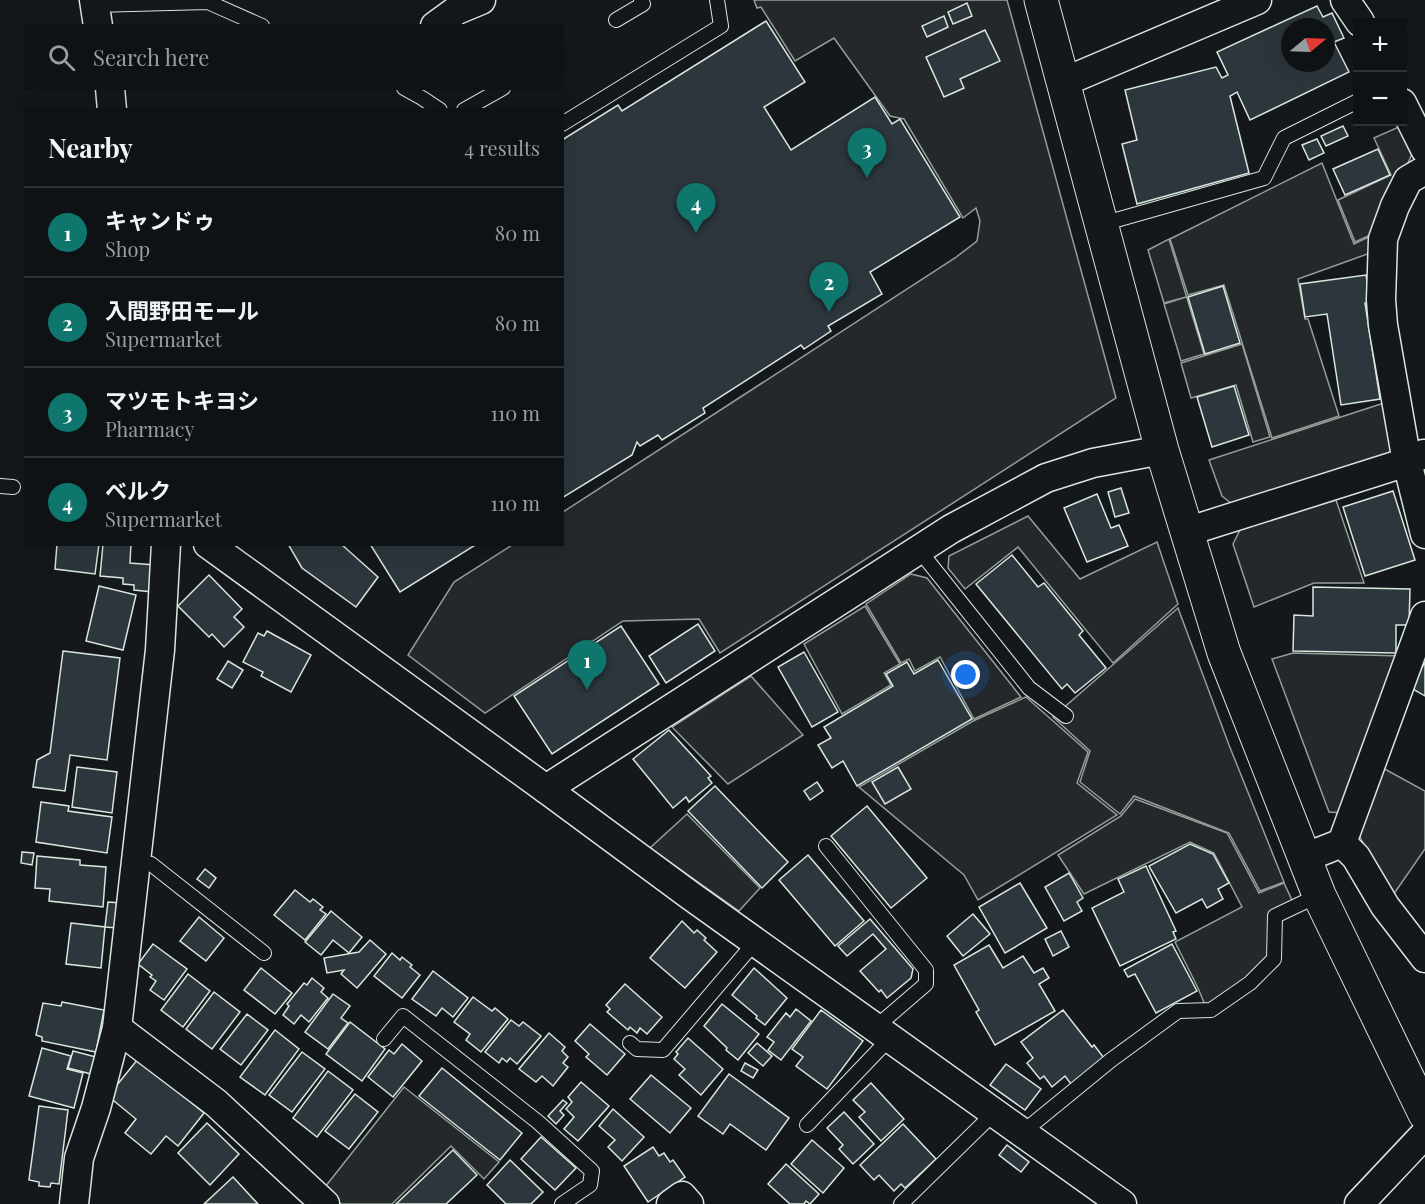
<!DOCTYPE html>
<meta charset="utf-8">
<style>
body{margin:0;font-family:"Playfair Display","Noto Sans JP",serif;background:#1d2022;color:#f1f3f6}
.controls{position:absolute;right:18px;top:18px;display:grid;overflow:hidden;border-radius:0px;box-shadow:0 6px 24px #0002}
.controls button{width:54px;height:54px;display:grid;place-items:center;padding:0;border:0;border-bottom:2px solid #2f3234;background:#0f1215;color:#f1f3f6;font:30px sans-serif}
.compass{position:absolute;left:1281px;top:18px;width:54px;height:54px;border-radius:50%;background:#0f1215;box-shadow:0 6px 24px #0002;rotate:71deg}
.you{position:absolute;left:966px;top:675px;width:21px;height:21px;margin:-15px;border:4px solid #fff;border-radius:50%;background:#1a73e8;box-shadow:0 0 0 9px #1a73e833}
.badge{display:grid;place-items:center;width:39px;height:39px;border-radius:50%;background:#0f766e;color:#fff;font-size:20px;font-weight:700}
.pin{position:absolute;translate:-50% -50px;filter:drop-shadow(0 2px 3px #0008)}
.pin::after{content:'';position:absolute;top:32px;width:21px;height:18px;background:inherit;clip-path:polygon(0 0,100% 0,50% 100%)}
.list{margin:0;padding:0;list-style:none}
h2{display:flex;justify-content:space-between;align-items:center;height:78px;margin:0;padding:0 24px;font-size:26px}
h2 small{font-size:20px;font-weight:400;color:#9b9ea0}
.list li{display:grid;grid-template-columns:39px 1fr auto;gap:18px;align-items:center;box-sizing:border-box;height:90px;padding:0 24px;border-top:2px solid #2f3234}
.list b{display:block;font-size:22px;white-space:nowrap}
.list p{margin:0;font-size:20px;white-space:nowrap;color:#9b9ea0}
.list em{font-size:20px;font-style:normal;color:#9b9ea0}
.icon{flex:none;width:33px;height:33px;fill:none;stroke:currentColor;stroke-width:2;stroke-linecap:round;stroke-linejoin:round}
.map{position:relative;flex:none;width:1425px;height:1204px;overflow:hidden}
.search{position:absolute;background:#0f1215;box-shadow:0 6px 24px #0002;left:24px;top:24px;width:540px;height:66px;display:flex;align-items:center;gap:15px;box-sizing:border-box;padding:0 21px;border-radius:0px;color:#9b9ea0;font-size:22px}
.panel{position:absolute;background:#0f1215;box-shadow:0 6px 24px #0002;left:24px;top:108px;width:540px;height:438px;border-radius:0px}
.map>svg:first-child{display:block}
</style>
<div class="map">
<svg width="1425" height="1204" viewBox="0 0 1425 1204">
<rect width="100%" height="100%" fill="#14181c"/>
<!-- parking -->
<g fill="#24282b" stroke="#939e99" stroke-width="1.5">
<path d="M754,0H1007L1116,398L720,653L699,619L623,621L485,713L408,655L454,582L512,545L562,544L563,512L955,258L977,241L980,221L976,208L963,218L904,119L890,116L834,38L795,61L761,7L757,8Z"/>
<path d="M1401,126L1412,154L1407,165L1398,169L1379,231L1355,242L1338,200L1391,175L1374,138Z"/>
<path d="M1322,163L1354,244L1379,232L1373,252L1298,279L1305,319H1308L1339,416L1272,438L1224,285L1188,295L1170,239Z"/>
<path d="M1169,239L1204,354L1181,361L1164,304L1186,297L1164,303L1148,250Z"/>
<path d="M1242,344L1270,437L1253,442L1236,385L1191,398L1181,363Z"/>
<path d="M1390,401L1396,444L1389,457L1232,504L1222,496L1209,460Z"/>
<path d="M1336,500L1364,583H1314L1254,607L1233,544L1241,528Z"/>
<path d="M1028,516L1080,579L1157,542L1178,604L1113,663L1018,547L965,589L948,568L949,556Z"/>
<path d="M911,574L927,578L1021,697L974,719L940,657L915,671L909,659L901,663L866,604Z"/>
<path d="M865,606L900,664L884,673L891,685L842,714L804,644Z"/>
<path d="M1178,608L1229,745L1284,882L1260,891L1229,833L1134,796L1120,814L1080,782L1090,751L1053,717Z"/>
<path d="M1293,653L1401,656L1345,813L1329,812L1272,659Z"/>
<path d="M751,676L803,735L728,784L672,727Z"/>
<path d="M1026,697L1088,752L1077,783L1117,815L978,900L964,875L859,787L973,721Z"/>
<path d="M1381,767L1425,791V849L1391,898L1358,833Z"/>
<path d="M1135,799L1227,833L1259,893L1284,883L1297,911L1279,920L1281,959L1258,984L1210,1017L1198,988L1175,942L1242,907L1214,853L1190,842L1084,894L1058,855L1121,816Z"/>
<path d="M687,814L760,888L739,911L650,848Z"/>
<path d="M404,1087L499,1162L484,1179L451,1146L392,1204H341L325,1187Z"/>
</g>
<!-- building -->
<g fill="#2c363c" stroke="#d8e6dc" stroke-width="1.5" fill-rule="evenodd">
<path d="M967,3L972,16L953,24L948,12Z"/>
<path d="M1317,6L1323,17L1332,13L1344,38L1334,42L1349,72L1250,120L1237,92L1230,96L1249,173L1137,204L1122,144L1137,140L1125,90L1216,67L1222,78L1228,75L1217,52ZM1290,27H1326V63H1290Z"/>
<path d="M944,16L948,27L927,37L922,26Z"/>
<path d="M766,21L805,82L764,107L791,150L875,97L892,124L900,119L960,217L870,272L882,294L828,326L831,331L804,349L801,345L703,408L705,413L662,440L658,435L640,446L637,442L632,455L562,498V140L618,105L622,111Z"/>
<path d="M985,30L1000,61L960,79L964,88L944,97L926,57Z"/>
<path d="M1343,126L1348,136L1326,146L1321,136Z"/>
<path d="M1317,139L1324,153L1309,160L1302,145Z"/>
<path d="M1378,149L1390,175L1345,195L1333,169Z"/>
<path d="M1366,275L1371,302L1365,303L1380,399L1341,405L1327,314L1305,317L1300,284Z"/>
<path d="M1223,286L1240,343L1205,354L1188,297Z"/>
<path d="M1234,386L1249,435L1212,447L1197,397Z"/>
<path d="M1121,488L1129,513L1115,517L1108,492Z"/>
<path d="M1393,491L1415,560L1365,576L1343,507Z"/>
<path d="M1097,494L1111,528L1119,525L1128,546L1087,562L1064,508Z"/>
<path d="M57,544H99L95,574L55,569Z"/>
<path d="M103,544H131L130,563L155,565L152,592L134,590V585L123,584V578L100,576Z"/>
<path d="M288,544H341L378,577L356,607L302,568Z"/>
<path d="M370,544H477L400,592Z"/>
<path d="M1012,555L1038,587L1044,583L1083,631L1079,635L1106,668L1075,693L1067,684L1062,689L976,584Z"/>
<path d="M209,575L242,609L234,617L244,627L224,647L212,634L209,637L178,606Z"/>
<path d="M99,586L136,595L123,650L86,641Z"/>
<path d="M1313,587L1410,589L1409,625H1396V653L1293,651L1294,615L1313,616Z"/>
<path d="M698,624L715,651L666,683L649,656Z"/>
<path d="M621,626L659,684L552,754L514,696Z"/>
<path d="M267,631L311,655L291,692L261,676L263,672L243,662L258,633L264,636Z"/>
<path d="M63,651L120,658L107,760L70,755L65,791L33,787L37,760L50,753Z"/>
<path d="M804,652L838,712L812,727L778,667Z"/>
<path d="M938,660L972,719L857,786L843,761L832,768L818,745L831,738L824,727L893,686L886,674L907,662L914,674Z"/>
<path d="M228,661L243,670L232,688L217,679Z"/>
<path d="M1425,662V696L1411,688Z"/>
<path d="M669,730L711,776L708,778L712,783L689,802L686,797L673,808L633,759Z"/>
<path d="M77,767L117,772L112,813L72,807Z"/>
<path d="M898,767L911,789L885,804L872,782Z"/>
<path d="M817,782L823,791L810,800L804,791Z"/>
<path d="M715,786L788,862L762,888L688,811Z"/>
<path d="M41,802L69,806L68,811L112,817L107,853L36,842Z"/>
<path d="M867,806L927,878L891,908L831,836Z"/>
<path d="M1190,844L1213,854L1229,883L1218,889L1223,899L1207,908L1202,899L1176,913L1149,866Z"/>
<path d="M22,852L34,853L32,865L21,863Z"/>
<path d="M808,855L864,921L835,946L779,880Z"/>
<path d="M37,856L80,860V865L106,867L103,907L49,901L50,889L35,888Z"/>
<path d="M1146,866L1176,931L1173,932L1176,939L1120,966L1092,908L1124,892L1118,879Z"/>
<path d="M205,869L216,878L209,888L197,879Z"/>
<path d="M1069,873L1083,898L1077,902L1082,911L1064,921L1045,887Z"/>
<path d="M1020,883L1047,928L1005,953L979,907Z"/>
<path d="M295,890L310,902L313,899L323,907L320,910L326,914L305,940L274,915Z"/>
<path d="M108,902L121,903L118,928L105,927Z"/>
<path d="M331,911L362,937L349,953L333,940L321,955L305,942Z"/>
<path d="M973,914L990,934L963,956L947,936Z"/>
<path d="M199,917L224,938L206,961L180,941Z"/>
<path d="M870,919L913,969L911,978L887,998L881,990L879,992L860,971L886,949L873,934L847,956L838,946Z"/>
<path d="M682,921L694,933L697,930L706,938L704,940L717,952L685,988L650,958Z"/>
<path d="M71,923L105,927L101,968L66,964Z"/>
<path d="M1061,931L1069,947L1053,956L1045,939Z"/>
<path d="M370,940L386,954L357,988L341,974L344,970L327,973L324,958L359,952Z"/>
<path d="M153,944L187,969L164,1000L150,990L156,981L150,977L152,975L138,964Z"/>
<path d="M1172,944L1197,991L1156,1013L1135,974L1128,977L1124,970Z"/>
<path d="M989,945L1003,968L1023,956L1034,973L1043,968L1049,978L1039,984L1055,1011L995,1045L976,1012L979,1010L954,965Z"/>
<path d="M392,953L400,960L402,957L412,965L410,967L420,975L402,998L374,976Z"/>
<path d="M261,968L292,993L275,1014L244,990Z"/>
<path d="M754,968L787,998L765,1025L756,1018L757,1016L732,995Z"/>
<path d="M433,971L468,998L453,1017L442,1008L436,1016L412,999Z"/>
<path d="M188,974L210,991L183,1027L161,1010Z"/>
<path d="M312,978L324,988L321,992L328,998L309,1022L301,1015L294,1024L283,1015L289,1006L287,1004L304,983L307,985Z"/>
<path d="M625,984L662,1017L647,1034L640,1028L637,1033L630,1027L628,1030L607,1012L610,1009L606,1005Z"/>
<path d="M214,992L240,1012L212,1049L186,1029Z"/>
<path d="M333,994L350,1006L341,1018L348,1023L328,1049L305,1032Z"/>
<path d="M473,997L492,1011L495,1008L508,1019L481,1052L466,1040L470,1034L454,1022Z"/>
<path d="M62,1002L104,1010L96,1052L42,1041V1037L36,1035L43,1003L61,1006Z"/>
<path d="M722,1004L759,1034L738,1060L726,1050L727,1048L704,1026Z"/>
<path d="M796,1009L811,1021L781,1060L768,1050L774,1042L767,1037L786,1013L790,1017Z"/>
<path d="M821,1010L863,1041L827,1089L796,1066L803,1057L792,1049Z"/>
<path d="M1063,1010L1092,1047L1094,1045L1104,1058L1071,1084L1065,1076L1052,1087L1044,1076L1040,1079L1027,1063L1033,1058L1021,1042Z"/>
<path d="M247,1014L268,1030L241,1065L220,1049Z"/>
<path d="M511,1020L519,1026L523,1022L541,1036L517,1064L510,1058L507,1062L502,1058L499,1063L485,1052Z"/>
<path d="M350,1022L385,1049L362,1081L326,1054Z"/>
<path d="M590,1024L625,1054L607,1075L586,1057L589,1054L575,1041Z"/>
<path d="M275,1030L299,1049L265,1095L240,1077Z"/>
<path d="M549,1033L565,1047L562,1051L568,1057L563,1063L568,1067L553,1086L542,1076L536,1082L519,1069Z"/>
<path d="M688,1038L723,1069L701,1095L679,1075L685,1069L674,1059L678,1054L676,1052Z"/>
<path d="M757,1043L772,1056L763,1066L748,1053Z"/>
<path d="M402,1044L422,1061L393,1097L368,1077L389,1050L394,1054Z"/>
<path d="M42,1048L71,1056L67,1069L83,1073L74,1108L29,1096Z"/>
<path d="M73,1051L96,1057L91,1074L68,1068Z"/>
<path d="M302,1052L325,1069L292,1112L269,1095Z"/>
<path d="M138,1059L204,1113L178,1146L166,1136L151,1154L125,1133L136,1119L108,1096Z"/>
<path d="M745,1063L758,1070L753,1078L741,1071Z"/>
<path d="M1006,1064L1041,1089L1025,1110L990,1085Z"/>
<path d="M442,1068L522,1133L500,1160L419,1096Z"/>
<path d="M328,1071L353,1090L317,1137L293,1118Z"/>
<path d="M729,1074L789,1118L766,1150L730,1124L723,1134L698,1116Z"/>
<path d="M651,1075L691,1108L670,1133L630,1099Z"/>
<path d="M581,1082L609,1106L578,1141L564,1129L574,1117L566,1109L572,1102L568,1097Z"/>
<path d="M871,1083L904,1119L881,1141L859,1117L865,1112L853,1100Z"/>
<path d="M355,1094L378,1112L349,1149L325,1131Z"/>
<path d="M563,1100L567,1103L560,1111L564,1115L556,1124L548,1116Z"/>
<path d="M39,1106L68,1110L59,1184L51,1183L50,1187L39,1186V1182L29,1180Z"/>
<path d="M613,1109L644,1137L622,1161L608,1147L615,1140L599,1126Z"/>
<path d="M844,1112L874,1144L853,1164L839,1149L843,1145L827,1128Z"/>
<path d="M207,1123L239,1154L210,1185L178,1153Z"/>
<path d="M903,1124L936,1159L905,1188L901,1184L894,1191L879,1175L874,1180L860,1165Z"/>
<path d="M541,1137L576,1168L555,1190L521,1159Z"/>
<path d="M812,1140L844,1168L823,1193L791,1164Z"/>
<path d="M1007,1145L1029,1162L1021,1172L999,1155Z"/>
<path d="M653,1147L659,1156L664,1153L670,1162L673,1160L685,1177L648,1202L624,1166Z"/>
<path d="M453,1150L477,1175L446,1204H396Z"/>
<path d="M510,1160L543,1192L531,1204H506L487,1185Z"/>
<path d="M786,1164L819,1194L810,1204L806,1201L804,1204H790L768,1184Z"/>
<path d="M233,1177L258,1204H204Z"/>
</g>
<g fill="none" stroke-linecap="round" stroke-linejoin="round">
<!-- service casing -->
<g stroke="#d8e6dc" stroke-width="16">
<g id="service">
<path d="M94,5L208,2L262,26"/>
<path d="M616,20L643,4L641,0"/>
<path d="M404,88L422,98L440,110"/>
<path d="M464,110L503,88"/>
<path d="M562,124L721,26L717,0"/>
<path d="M1102,224L1264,178L1284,138L1358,101"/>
<path d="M0,486L13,487"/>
<path d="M919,550L1029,688L1066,716"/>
<path d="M826,846L926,970V984L876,1027"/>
<path d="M135,862L151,864L264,953"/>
<path d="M384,1039L403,1016L538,1122L592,1171L590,1185L562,1204"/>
<path d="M630,1043L637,1049L663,1050L756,941"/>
<path d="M807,1125L891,1037"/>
<path d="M1023,1132L1111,1060L1178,1011L1211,1010L1250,983L1274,959L1275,916L1319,895"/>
<path d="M901,1204L995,1112"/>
</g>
</g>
<!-- minor casing -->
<g stroke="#d8e6dc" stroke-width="31">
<g id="minor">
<path d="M94,0L98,26"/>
<path d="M1345,0L1360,22"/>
<path d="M435,26L457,10L481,0"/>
<path d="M1064,82L1257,0"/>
<path d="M110,88L112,110"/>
<path d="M1402,103L1425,149"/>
<path d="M1425,170L1408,180L1395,206L1383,239L1381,300L1383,325L1407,462L1425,534"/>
<path d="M1186,532L1407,462L1423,454"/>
<path d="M208,544L546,789L691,896L1122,1204"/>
<path d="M546,789L951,529L1046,478L1093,463L1162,450"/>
<path d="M1342,843L1356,857L1385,906L1425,958"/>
<path d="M1304,858L1342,843L1425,616"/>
<path d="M117,1028L216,1103L325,1204"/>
<path d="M74,1204L79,1158L96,1108L117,1028L160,650L166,544"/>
<path d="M671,1204L682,1196L689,1204"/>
<path d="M1359,1204L1425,1134"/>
</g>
</g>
<!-- tertiary casing -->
<g stroke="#d8e6dc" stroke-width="35">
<path id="tertiary" d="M1041,0L1162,450L1224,653L1319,895L1425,1114"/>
</g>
<!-- service -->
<use href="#service" stroke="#14181c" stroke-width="14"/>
<!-- minor -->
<use href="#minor" stroke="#14181c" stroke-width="28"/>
<!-- tertiary -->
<use href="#tertiary" stroke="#14181c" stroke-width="33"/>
</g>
</svg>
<div class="controls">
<button>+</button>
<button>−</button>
</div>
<svg class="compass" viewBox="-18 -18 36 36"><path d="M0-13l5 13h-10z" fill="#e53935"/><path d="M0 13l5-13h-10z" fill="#9b9ea0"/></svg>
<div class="you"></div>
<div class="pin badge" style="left:587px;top:690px">1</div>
<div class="pin badge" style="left:829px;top:312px">2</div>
<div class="pin badge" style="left:867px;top:178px">3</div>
<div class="pin badge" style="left:696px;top:233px">4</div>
<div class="search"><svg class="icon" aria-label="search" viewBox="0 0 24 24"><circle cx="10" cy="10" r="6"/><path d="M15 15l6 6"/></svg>Search here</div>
<section class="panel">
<h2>Nearby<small>4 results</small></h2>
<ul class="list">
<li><span class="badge">1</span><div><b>キャンドゥ</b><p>Shop</p></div><em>80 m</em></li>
<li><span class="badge">2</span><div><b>入間野田モール</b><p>Supermarket</p></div><em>80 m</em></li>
<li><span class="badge">3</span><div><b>マツモトキヨシ</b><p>Pharmacy</p></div><em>110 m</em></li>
<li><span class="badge">4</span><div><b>ベルク</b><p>Supermarket</p></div><em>110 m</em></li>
</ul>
</section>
</div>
